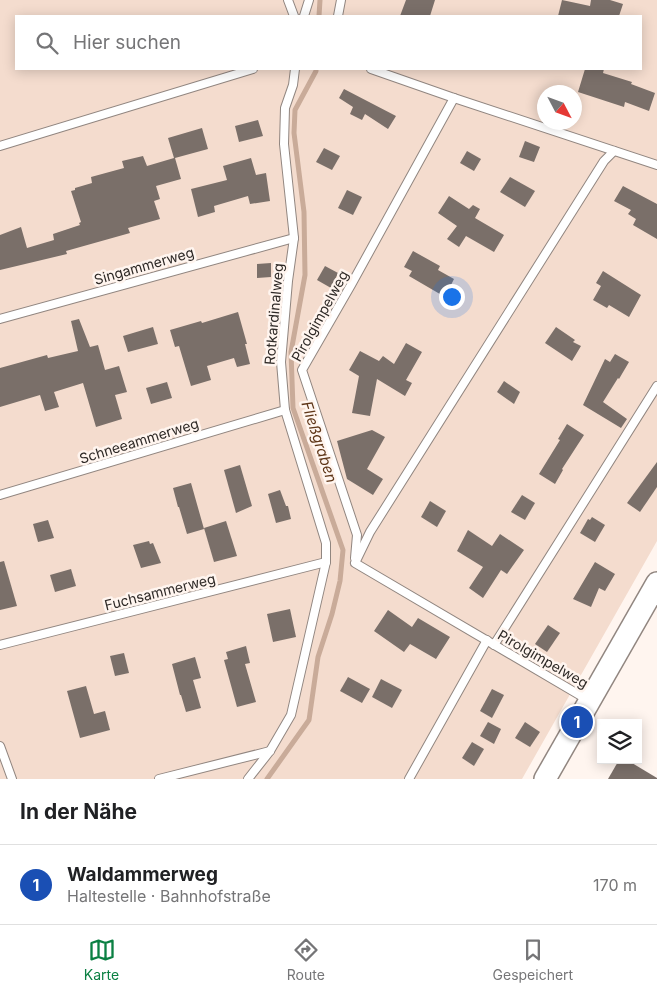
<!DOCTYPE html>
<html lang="de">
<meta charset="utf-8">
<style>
body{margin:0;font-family:Inter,sans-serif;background:#f2f2f2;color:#202124}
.controls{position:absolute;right:15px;bottom:15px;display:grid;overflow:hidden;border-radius:0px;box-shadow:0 2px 12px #0003}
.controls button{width:45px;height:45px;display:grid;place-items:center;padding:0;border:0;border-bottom:1px solid #e0e0e0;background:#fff;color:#202124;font:25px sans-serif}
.compass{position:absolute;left:537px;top:85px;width:45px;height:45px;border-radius:50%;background:#fff;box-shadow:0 2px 12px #0003;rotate:131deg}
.you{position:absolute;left:451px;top:296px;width:18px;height:18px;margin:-12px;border:4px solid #fff;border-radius:50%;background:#1a73e8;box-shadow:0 0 0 8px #1a73e833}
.badge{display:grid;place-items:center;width:32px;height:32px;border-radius:50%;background:#0b8043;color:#fff;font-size:16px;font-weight:700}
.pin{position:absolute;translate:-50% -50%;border:2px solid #fff;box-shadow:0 1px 5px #0006}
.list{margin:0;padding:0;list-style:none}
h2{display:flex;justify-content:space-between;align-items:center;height:65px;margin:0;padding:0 20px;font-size:21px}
h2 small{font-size:16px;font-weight:400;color:#757577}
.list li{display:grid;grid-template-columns:32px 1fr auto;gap:15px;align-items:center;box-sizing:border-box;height:80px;padding:0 20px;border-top:1px solid #e0e0e0}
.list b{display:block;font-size:19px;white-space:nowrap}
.list p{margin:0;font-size:16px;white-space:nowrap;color:#757577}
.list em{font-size:16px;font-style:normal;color:#757577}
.icon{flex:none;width:28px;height:28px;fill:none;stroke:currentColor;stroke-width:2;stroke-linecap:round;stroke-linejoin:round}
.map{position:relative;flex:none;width:657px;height:779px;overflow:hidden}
.search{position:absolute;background:#fff;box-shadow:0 2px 12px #0003;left:15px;right:15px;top:15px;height:55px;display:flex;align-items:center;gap:12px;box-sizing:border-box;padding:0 18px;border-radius:0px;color:#757577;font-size:19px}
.sheet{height:145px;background:#fff}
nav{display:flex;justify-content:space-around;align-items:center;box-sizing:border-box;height:70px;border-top:1px solid #e0e0e0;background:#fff;font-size:14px;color:#757577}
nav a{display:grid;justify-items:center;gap:2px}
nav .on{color:#0b8043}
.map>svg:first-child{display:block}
</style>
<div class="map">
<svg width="657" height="779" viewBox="0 0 657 779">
<rect width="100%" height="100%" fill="#fff5ef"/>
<!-- garden -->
<path fill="#f4dcce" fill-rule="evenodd" d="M0,0H657V541L522,779H0ZM16,16H641V69H16ZM544,92H574V122H544Z"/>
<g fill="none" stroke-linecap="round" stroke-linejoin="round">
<!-- stream -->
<g stroke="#c9ab99" stroke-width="5">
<path d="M319,16L320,0"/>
<path d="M267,779L309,720L318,657L332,614L340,581L343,550L293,408L291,352L305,275L304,212L294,133L295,110L316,71V69"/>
</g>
</g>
<!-- building -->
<g fill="#7a6f69">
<path d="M406,0H435L430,16H400Z"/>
<path d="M562,0L590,6L591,0H610L623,4L619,16H558Z"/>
<path d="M585,69H604L603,73L632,82L631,84L655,93L649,111L625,102L624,107L578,92Z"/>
<path d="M344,89L396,116L388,129L365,114L362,120L350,114L353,107L339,98Z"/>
<path d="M258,120L263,136L239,142L235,126Z"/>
<path d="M202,128L208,149L175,158L181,179L156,186L160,199L154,201L160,219L128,228L130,233L66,251L67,254L0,270V235L21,227L27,248L54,240L53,234L80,225L79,223L81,222L71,191L75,190V188L92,183L91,177L124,168L122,161L143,156L147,166L174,158L168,138Z"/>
<path d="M525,141L540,147L534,162L519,157Z"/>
<path d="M324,148L340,156L332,170L316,162Z"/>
<path d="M467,151L481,159L474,171L460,163Z"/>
<path d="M251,158L256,175L266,173L270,201L250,204L248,196L214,206L215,212L198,217L191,189L227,180L223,166Z"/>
<path d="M510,177L535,191L525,207L500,192Z"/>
<path d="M623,186L657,204V239L633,225L636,219L628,214L631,210L614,201Z"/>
<path d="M347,190L362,197L353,215L338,208Z"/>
<path d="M449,196L469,209L473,205L480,209L475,218L504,235L494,252L466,236L459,247L447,239L457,226L438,213Z"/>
<path d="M413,251L440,266L438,270L454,279L445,297L409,276L412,271L404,267Z"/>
<path d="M271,263V277L257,278V264Z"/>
<path d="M325,266L338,273L331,288L317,280Z"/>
<path d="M603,271L641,295L629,317L609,305L607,308L593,300L601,286L596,283Z"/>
<path d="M238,312L247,344H245L250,364L237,367L234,358L207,366L211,380L191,386L179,346L175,347L170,330L201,321L202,323Z"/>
<path d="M79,319L90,347L98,345L105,370L119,366L127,392L115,395L122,419L96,427L83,383L54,392L59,407L45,411L40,395L0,407V368L47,355L48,358L78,351L71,321Z"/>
<path d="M153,327L158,344L128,352L123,336Z"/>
<path d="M556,327L575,340L573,342L581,346L572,361L545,343Z"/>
<path d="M406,343L422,352L406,380L412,383L405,396L377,379L370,416L352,413L359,376L349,370L360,351L379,361L383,356L394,364Z"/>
<path d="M615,354L629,362L619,379L618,378L603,402L627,419L621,428L583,405L605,359L610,362Z"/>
<path d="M504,381L520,392L514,404L497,392Z"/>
<path d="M167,382L172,398L151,404L146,388Z"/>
<path d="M567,424L584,435L562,469L563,470L555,484L539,474L560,440L558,439Z"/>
<path d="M372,430L385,437L367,469L383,479L373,495L347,479L337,441Z"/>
<path d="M657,462V487L640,512L627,503Z"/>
<path d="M240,465L252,506L236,513L224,470Z"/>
<path d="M191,483L204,529L187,534L179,507H178L173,488Z"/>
<path d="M280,490L286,506H288L291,519L276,523L268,494Z"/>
<path d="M522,495L535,503L525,520L511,512Z"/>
<path d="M430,501L446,511L437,527L421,517Z"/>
<path d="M592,517L605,525L595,542L580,533L588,519L590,520Z"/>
<path d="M48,520L54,538L38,542L33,524Z"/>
<path d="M226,521L237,556L214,562L204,528Z"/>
<path d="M468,530L492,546L500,534L524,550L507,574L501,570L483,598L469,588L483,567L457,551Z"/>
<path d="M149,541L150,544L153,543L161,563L141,568L133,545Z"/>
<path d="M4,561L17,606L0,610V562Z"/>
<path d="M595,562L615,574L605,591L599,588L591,607L573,599Z"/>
<path d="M71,569L76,586L55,592L50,575Z"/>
<path d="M290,609L296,637L273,642L267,614Z"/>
<path d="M388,610L412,627L418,618L450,637L436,659L410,644L404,652L374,631Z"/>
<path d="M548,625L560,633L547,652L535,644Z"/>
<path d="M246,646L250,663L245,664L256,702L237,707L224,660L228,659L226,652Z"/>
<path d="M124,653L129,673L115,676L110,656Z"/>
<path d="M195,657L201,678L193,680L201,708L186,712L181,695H180L172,664Z"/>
<path d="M348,677L370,689L362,703L340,691Z"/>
<path d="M381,679L402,690L392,708L372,697Z"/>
<path d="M86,686L94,714L105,711L110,730L80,738L67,691Z"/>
<path d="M492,689L504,695L492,718L480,711Z"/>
<path d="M488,722L501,729L494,744L480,736Z"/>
<path d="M525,722L540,732L530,747L515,738Z"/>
<path d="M472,742L484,749L474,766L462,758Z"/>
<path d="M619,760H627L657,778V779H608Z"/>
</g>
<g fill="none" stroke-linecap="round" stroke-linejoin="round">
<!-- lane casing -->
<g stroke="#918680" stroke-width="10">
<g id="lane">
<path d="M288,0L294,16"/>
<path d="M304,16L309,0"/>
<path d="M338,16L341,0"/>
<path d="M371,69L454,98L657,165"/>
<path d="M0,146L253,69"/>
<path d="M0,319L294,238"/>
<path d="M0,495L285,410"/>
<path d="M355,558L357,535L302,370L351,285L454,98"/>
<path d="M0,645L326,562"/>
<path d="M494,645L657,386"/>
<path d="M588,700L355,563L370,532L604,161L614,151"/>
<path d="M0,746L12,779"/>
<path d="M159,779L270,751"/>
<path d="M248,779L270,751L291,715L326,562V543L285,410L281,362L288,281L294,238L284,144L285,108L293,85L295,69"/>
<path d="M409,779L487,640"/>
</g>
</g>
<!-- secondary casing -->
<g stroke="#918680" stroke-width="24">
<path id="secondary" d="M545,779L657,583"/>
</g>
<!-- lane -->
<use href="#lane" stroke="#fff" stroke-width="8"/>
<!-- secondary -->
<use href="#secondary" stroke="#fff" stroke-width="21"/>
</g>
<g text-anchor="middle" stroke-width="5" stroke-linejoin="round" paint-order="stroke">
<!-- street labels -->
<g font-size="14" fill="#2e2926" stroke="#fff5ef">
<text transform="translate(144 266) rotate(-16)" y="5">Singammerweg</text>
<text transform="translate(274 314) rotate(-85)" y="5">Rotkardinalweg</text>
<text transform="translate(320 316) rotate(-61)" y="5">Pirolgimpelweg</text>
<text transform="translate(139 441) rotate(-17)" y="5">Schneeammerweg</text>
<text transform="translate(160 592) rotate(-14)" y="5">Fuchsammerweg</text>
<text transform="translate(543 659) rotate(30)" y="5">Pirolgimpelweg</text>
</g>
<!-- water labels -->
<g font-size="15" font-style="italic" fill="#5f3618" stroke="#fff5ef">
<text transform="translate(319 442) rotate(72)" y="5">Fließgraben</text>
</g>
</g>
</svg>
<div class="controls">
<button><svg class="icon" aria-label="layers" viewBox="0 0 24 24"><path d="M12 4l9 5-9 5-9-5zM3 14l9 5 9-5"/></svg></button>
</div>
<svg class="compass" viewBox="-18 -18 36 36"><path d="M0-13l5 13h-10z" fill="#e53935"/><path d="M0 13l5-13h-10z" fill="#757577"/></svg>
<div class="you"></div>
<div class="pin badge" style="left:577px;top:722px;background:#1a4fb4">1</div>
<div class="search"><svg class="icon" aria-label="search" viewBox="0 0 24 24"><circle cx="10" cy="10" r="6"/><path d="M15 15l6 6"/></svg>Hier suchen</div>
</div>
<section class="sheet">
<h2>In der Nähe<small></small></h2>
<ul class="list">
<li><span class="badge" style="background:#1a4fb4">1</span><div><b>Waldammerweg</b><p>Haltestelle · Bahnhofstraße</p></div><em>170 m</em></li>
</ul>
</section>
<nav>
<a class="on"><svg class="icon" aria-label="map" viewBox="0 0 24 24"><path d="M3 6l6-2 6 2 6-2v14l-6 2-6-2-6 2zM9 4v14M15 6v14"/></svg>Karte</a>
<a><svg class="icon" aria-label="directions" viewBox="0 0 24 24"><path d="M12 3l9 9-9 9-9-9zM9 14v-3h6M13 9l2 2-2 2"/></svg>Route</a>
<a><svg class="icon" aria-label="saved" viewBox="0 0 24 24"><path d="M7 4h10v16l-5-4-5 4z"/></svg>Gespeichert</a>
</nav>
